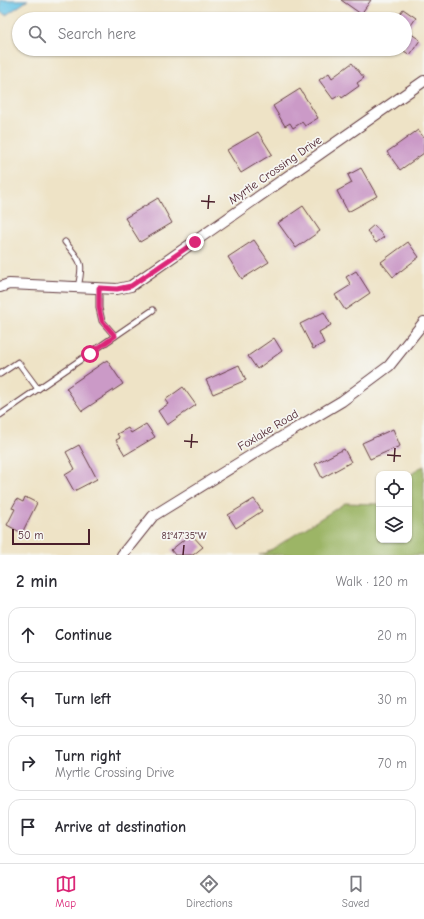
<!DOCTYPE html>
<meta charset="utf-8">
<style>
body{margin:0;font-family:"Comic Neue",sans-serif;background:#f2f2f3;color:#2b2b33}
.controls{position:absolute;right:12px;bottom:12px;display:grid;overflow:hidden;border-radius:8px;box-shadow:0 1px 3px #0004}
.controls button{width:36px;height:36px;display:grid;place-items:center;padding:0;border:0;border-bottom:1px solid #e1e1e2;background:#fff;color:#2b2b33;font:20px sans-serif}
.scale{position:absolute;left:12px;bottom:10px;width:78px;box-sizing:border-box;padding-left:4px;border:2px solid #4a1f2b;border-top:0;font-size:11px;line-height:14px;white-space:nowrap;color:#4a1f2b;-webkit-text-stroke:3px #f6f6f2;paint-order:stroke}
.stop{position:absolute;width:12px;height:12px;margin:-9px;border:3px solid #db2777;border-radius:50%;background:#fff}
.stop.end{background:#db2777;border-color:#fff;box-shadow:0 1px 4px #0008}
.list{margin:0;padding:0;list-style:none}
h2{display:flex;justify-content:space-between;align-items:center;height:52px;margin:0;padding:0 16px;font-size:17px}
h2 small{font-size:13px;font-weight:400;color:#7c7c81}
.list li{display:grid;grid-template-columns:26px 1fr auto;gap:12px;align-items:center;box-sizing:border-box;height:56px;margin:0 8px 8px;padding:0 8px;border:1px solid #e1e1e2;border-radius:12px}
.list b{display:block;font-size:15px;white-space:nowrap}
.list p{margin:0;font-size:13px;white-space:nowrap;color:#7c7c81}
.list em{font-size:13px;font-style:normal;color:#7c7c81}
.icon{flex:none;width:22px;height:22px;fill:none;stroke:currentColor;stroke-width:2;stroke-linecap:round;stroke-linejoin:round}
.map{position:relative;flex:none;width:424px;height:555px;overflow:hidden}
.search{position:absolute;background:#fff;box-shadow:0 1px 3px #0004;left:12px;right:12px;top:12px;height:44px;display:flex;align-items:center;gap:10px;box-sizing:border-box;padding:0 14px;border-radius:22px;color:#7c7c81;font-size:15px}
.sheet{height:308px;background:#fff}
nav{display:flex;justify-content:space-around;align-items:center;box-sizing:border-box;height:56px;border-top:1px solid #e1e1e2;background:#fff;font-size:11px;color:#7c7c81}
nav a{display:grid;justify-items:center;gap:2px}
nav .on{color:#db2777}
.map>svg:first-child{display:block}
</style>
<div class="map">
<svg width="424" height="555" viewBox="0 0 424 555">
<rect width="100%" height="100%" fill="#f6f6f2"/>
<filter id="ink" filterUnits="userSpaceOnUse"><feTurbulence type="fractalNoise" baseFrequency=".025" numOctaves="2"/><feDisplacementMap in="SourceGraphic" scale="8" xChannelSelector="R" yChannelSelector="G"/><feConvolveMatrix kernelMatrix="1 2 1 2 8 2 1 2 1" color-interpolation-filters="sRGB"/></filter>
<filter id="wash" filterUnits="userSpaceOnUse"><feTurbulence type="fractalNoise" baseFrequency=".012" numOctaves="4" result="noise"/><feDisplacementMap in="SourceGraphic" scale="16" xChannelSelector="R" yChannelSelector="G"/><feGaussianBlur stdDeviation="0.9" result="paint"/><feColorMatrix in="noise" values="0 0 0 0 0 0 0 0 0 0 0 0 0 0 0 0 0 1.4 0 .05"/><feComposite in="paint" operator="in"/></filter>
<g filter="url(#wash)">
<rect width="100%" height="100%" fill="#eee3c6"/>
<!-- forest -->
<path fill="#9cb566" stroke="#736a48" d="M424,466V555H259L266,553L345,503L379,504V540H409V477L417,469Z"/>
<!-- water -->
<path fill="#69c5e7" stroke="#5a7289" d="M0,0H28L6,15L0,12Z"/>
<g id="blocks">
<!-- building -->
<g fill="#cb9ac7">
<path d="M341,0H371L361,14Z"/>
<path d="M403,9L416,18L407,31L420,40L410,55L401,49H405V19H396Z"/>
<path d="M352,63L364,78L357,83L359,86L342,98L340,95L333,99L319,80L329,73L332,78Z"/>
<path d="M300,89L318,118L305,126L302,122L293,128L290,123L285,126L273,106Z"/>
<path d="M418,130L424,138V153L400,170L387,152Z"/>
<path d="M258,132L272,154L241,173L227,150Z"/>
<path d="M361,168L377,196L348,212L337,191L352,183L348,175Z"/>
<path d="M158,198L172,223L140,242L125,218Z"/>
<path d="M303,206L320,231L296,248L278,223Z"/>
<path d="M374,225L384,237L376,243L367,231Z"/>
<path d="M254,240L269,262L242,279L228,257Z"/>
<path d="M408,242L419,257L393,277L381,262Z"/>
<path d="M356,271L370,293L345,310L335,295L351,285L346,277Z"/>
<path d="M324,312L331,325L319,332L324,343L313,349L300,324Z"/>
<path d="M274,338L282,351L257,369L248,356Z"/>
<path d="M107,360L123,384L82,411L66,388Z"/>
<path d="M239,365L246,380L213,394L206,380Z"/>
<path d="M183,387L196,405L167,425L158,411L168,404L165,400Z"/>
<path d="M146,424L155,437L125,455L116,440L120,438L117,434L128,428L131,433Z"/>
<path d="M393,429L400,446L370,459L362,443Z"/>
<path d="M79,445L97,479L74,491L65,475L75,469L66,452Z"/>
<path d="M344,449L351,462L322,478L315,464Z"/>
<path d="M25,497L37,503L22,533L7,525L15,509L12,508L17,499L23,502Z"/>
<path d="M254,499L262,511L236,528L228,515Z"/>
<path d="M191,534L203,547L193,555H175L171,550Z"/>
</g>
</g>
</g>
<g filter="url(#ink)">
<use href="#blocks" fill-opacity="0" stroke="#633c42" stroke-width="1"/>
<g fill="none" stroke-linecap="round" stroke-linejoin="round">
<!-- lane casing -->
<g stroke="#633c42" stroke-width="7">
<g id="lane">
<path d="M65,242C81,262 84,261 78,287"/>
<path d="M99,288V308L102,321L115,336"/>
<path d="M0,374L18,362L38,389"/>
<path d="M0,415L153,310"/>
</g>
</g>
<!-- street casing -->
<g stroke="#633c42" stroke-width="12">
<g id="street">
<path d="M0,287L9,284L117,289L131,286L424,81"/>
<path d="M122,555L153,516L258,451L342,401L389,366L424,322"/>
</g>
</g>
<!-- lane -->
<use href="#lane" stroke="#fff" stroke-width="5"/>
<!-- street -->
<use href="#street" stroke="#fff" stroke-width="10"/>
</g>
</g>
<g fill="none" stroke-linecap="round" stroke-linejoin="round" filter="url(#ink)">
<!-- route -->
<path stroke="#db2777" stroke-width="5" d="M90,354L115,336L102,321L99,308V288L117,289L131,286L195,242"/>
</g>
<!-- ticks -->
<path fill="none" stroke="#4a1f2b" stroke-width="1.5" d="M201,201L215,202M208,209L209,195M184,441L198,442M191,448L192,434M387,455L401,456M394,462L395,448M183,555L184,545"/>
<g text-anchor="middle" stroke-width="3.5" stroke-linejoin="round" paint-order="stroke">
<!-- street labels -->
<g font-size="12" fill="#4a1f2b" stroke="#f6f6f2">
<text transform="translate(275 170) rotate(-35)" y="4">Myrtle Crossing Drive</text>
<text transform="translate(268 430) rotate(-31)" y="4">Foxlake Road</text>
</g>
</g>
<g font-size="10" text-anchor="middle" fill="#4a1f2b" stroke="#f6f6f2" stroke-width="3.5" stroke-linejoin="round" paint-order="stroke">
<text x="184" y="539">81°47'35"W</text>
</g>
</svg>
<div class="controls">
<button><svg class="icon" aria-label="locate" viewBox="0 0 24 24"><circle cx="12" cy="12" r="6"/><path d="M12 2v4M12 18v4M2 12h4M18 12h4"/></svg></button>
<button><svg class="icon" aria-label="layers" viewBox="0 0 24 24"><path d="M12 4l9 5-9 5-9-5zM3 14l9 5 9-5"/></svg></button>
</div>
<div class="scale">50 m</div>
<div class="stop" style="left:90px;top:354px"></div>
<div class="stop end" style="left:195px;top:242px"></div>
<div class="search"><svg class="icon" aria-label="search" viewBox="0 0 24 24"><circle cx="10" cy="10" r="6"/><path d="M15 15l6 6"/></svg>Search here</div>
</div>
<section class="sheet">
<h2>2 min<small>Walk · 120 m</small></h2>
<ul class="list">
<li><svg class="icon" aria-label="ahead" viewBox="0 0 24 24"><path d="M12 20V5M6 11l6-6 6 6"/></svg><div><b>Continue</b></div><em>20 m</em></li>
<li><svg class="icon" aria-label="left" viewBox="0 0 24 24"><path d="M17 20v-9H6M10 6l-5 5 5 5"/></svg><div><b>Turn left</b></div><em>30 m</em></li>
<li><svg class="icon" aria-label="right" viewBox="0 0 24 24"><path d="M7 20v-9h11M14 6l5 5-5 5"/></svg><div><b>Turn right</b><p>Myrtle Crossing Drive</p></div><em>70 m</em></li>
<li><svg class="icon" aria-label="arrive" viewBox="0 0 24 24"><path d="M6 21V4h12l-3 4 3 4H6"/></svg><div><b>Arrive at destination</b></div></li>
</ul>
</section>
<nav>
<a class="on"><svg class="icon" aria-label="map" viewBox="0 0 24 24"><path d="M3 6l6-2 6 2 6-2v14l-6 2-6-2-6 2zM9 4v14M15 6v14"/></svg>Map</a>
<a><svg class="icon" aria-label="directions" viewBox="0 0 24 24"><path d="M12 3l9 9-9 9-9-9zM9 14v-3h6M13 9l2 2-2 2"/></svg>Directions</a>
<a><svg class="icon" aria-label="saved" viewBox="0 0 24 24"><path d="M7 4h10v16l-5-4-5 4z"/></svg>Saved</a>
</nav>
